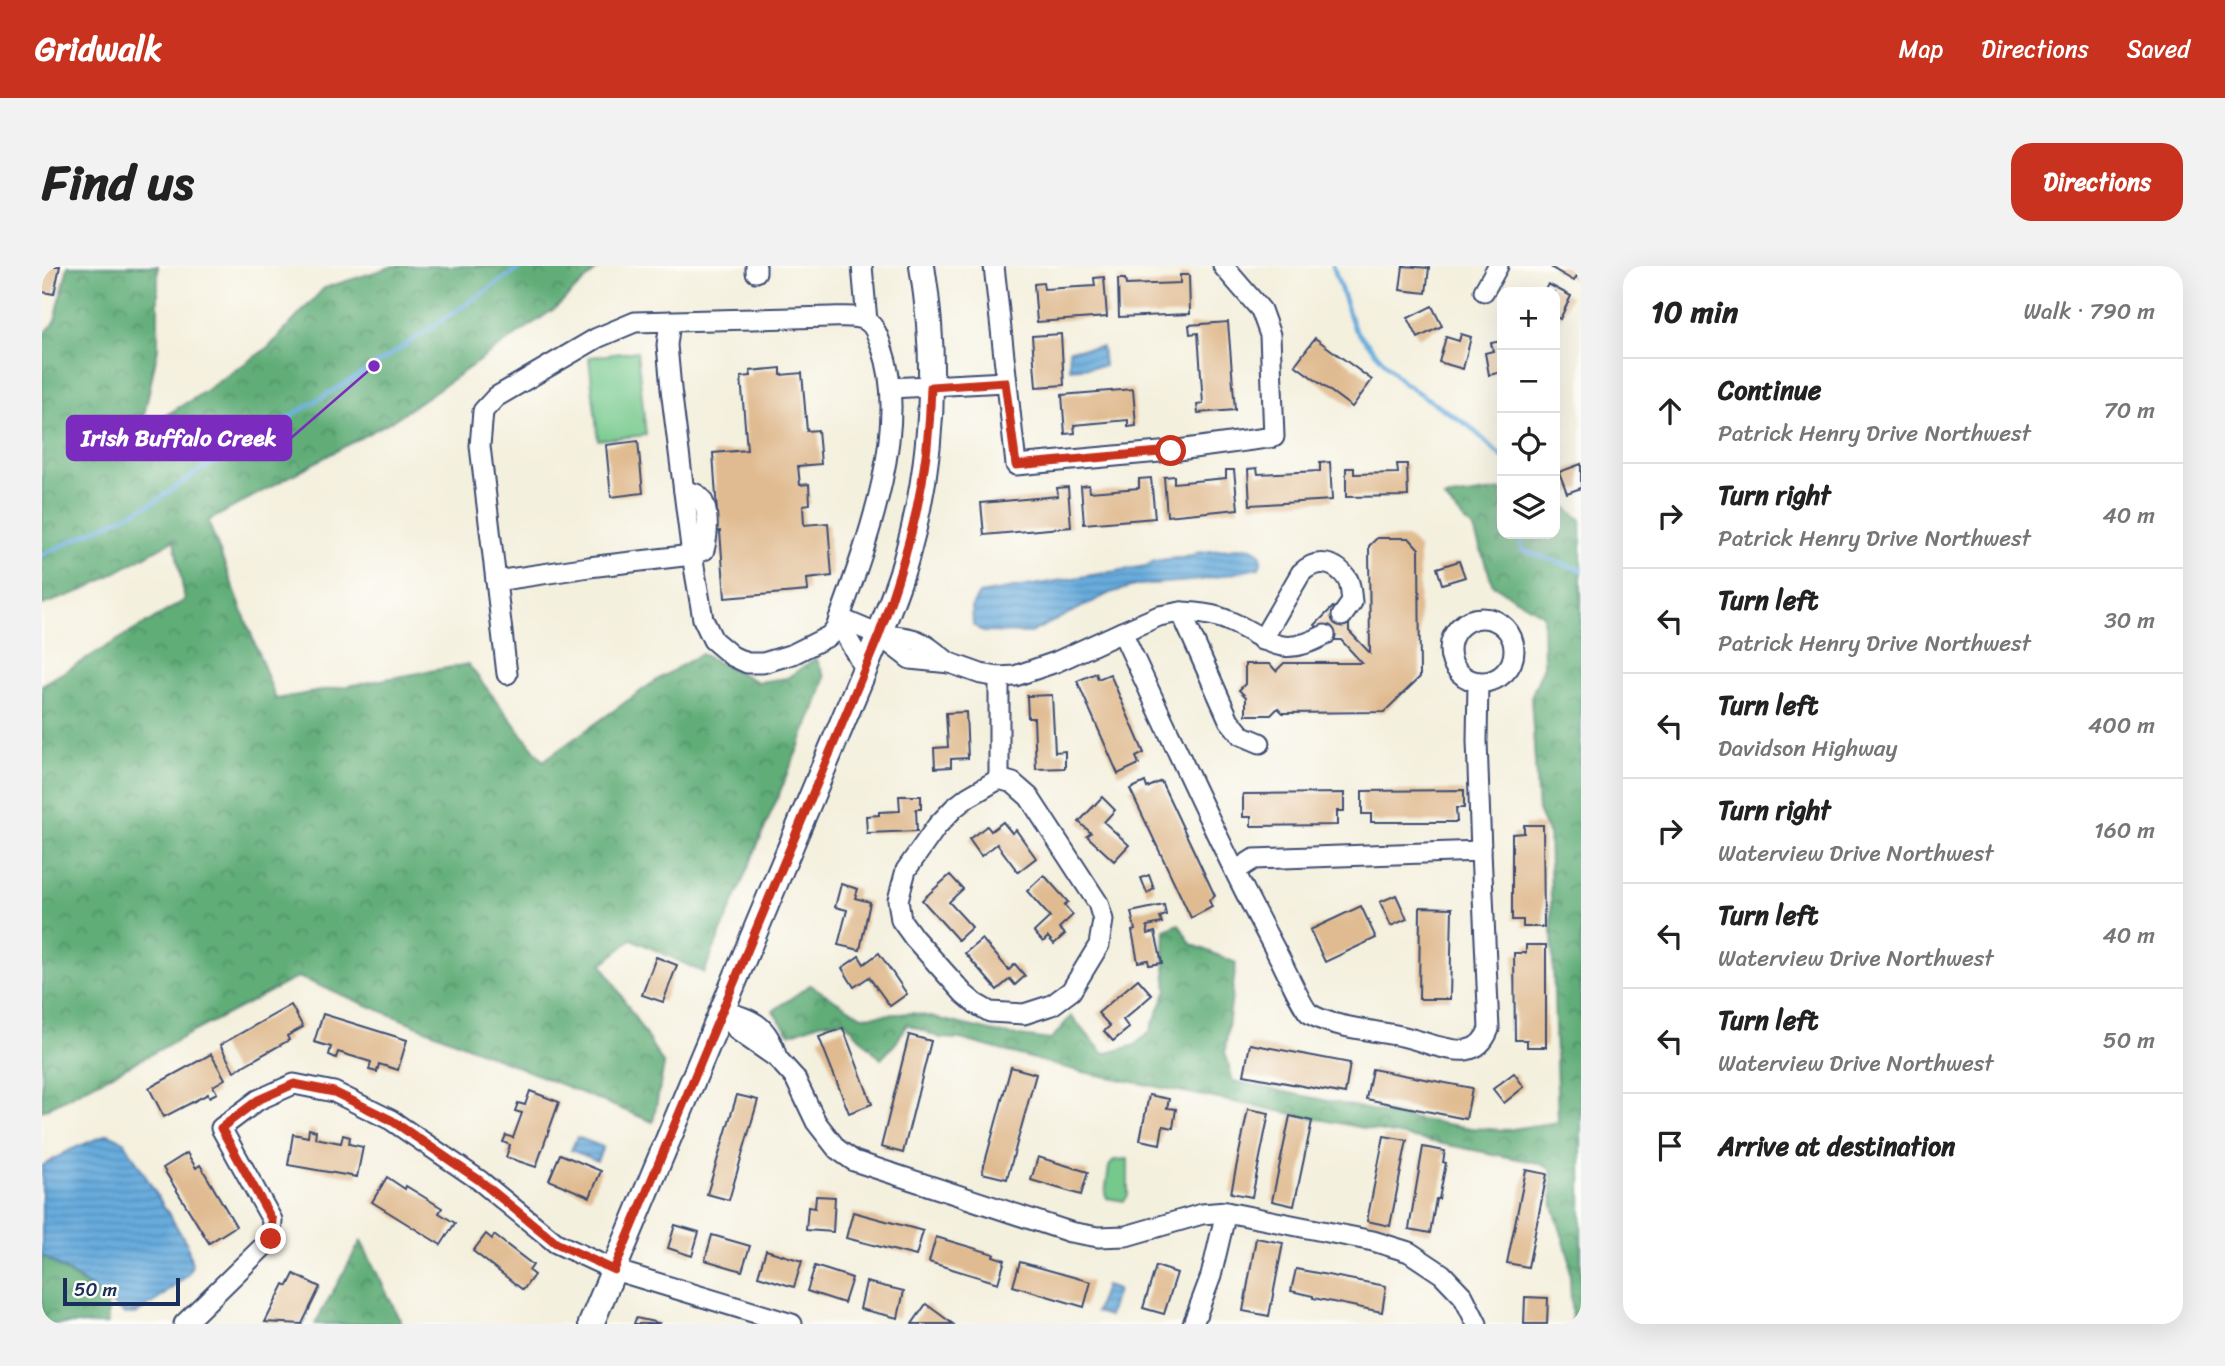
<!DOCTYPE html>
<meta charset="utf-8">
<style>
body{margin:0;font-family:Sriracha,sans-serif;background:#f2f2f2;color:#222}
.controls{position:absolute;right:21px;top:21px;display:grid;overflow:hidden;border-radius:14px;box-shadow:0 7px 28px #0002}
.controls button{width:63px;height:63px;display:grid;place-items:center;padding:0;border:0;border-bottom:2px solid #e0e0e0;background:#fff;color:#222;font:35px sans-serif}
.scale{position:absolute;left:21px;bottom:18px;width:117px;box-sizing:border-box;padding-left:7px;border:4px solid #1b2f5e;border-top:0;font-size:19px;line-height:24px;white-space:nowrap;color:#1b2f5e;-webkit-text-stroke:5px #fdfcf7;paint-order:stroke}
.stop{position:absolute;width:21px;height:21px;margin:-16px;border:5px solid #c8321e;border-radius:50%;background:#fff}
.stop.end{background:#c8321e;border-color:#fff;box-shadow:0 2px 7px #0008}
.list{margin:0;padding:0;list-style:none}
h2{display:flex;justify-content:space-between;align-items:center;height:91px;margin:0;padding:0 28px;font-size:30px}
h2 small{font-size:23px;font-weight:400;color:#767676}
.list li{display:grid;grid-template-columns:46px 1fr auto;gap:21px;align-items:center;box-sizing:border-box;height:105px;padding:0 28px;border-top:2px solid #e0e0e0}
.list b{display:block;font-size:26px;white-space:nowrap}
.list p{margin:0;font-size:23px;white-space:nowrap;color:#767676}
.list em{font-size:23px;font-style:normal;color:#767676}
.icon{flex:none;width:38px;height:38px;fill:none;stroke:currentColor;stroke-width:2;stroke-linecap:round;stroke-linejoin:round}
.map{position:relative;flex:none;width:1539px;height:1058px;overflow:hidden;border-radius:21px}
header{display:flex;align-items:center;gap:42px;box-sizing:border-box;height:98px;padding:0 35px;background:#c8321e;color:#fff}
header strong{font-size:33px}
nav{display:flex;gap:38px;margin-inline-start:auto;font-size:24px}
.intro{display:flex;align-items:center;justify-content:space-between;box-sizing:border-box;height:168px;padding:0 42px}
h1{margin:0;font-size:49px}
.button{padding:18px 32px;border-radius:21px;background:#c8321e;color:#fff;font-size:24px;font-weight:700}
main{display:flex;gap:42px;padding:0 42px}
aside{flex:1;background:#fff;border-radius:21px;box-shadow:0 7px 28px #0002}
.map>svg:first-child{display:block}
</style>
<header>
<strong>Gridwalk</strong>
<nav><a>Map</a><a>Directions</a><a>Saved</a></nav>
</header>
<div class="intro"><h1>Find us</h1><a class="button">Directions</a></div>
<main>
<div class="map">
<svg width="1539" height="1058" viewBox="0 0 1539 1058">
<defs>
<pattern id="forest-crowns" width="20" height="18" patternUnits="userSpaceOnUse" patternTransform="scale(1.75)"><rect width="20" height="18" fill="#60ad78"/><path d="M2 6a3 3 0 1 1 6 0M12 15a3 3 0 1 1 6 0" fill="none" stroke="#4e8d66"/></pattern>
<pattern id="water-rules" width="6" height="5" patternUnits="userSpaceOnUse" patternTransform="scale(1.75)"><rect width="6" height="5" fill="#67acdd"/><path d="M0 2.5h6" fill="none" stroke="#548cb6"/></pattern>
</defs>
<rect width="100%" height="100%" fill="#fdfcf7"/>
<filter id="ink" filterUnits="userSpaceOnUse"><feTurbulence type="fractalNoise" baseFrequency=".0143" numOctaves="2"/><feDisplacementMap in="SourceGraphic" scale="14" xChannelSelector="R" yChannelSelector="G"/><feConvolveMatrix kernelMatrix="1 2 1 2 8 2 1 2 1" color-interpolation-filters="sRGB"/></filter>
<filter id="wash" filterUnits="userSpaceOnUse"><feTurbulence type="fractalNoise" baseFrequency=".00686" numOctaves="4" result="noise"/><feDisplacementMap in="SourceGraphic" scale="28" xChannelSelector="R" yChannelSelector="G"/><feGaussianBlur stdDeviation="1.57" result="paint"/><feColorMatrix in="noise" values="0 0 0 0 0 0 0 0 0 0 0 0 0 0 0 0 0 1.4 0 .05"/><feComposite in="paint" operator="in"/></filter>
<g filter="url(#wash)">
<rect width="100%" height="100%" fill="#f4f0de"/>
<!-- forest -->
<g fill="url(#forest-crowns)" stroke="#3e6e6b" stroke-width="2">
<path d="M26,0H116V82L99,164L154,131L227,81L282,22L352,0H559L512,43L353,153L166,255L234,433L426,398L501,495L613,415L659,388L716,416L745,412L774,392L783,411L778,430L662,707L590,673L560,698L622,799L611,856L256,711L0,845V419L143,334L132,274L42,324L0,339V69L12,58Z"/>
<path d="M1460,224V268H1513V232L1539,254V1058H1530L1527,991L1511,940L1509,903L1496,897L1036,805L918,773L898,772L865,758L854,777L839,793L801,754L777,757L748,768L731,745L768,719L820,750L871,747L962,768L1009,774L1029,750L1062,788L1093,779L1108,765L1125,724L1122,690L1123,664L1137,658L1149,678L1194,697L1183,786L1191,815L1367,852L1429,862L1464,864L1516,856L1507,569L1496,545L1489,431L1502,400L1501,349L1451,319L1432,264L1402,232Z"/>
<path d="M319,975L360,1058H273Z"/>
<path d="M0,989L65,1034L66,1058H0Z"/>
</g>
<!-- park -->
<g fill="#75c98c" stroke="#487c75" stroke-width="2">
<path d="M595,85L604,169L556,174L547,91Z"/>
<path d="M1086,893V930L1082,935L1065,932L1063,928L1067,901L1072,894Z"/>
</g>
<!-- water -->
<g fill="url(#water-rules)" stroke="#416e9e" stroke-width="2">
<path d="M1060,81L1062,100L1028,103L1027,84Z"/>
<path d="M1204,281C1217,283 1223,288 1217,302L1160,314L1096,319L1068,327L988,367L941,366L931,359L930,340L937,328L1104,300L1112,295L1150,290L1154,287Z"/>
<path d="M66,868L82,875L145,978L150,999L146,1009L118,1032L94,1048H83L36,1012L0,989V900L28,884Z"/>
<path d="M535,871L561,881L555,895L529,884Z"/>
<path d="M1063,1020L1075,1024L1067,1050L1054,1046Z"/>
</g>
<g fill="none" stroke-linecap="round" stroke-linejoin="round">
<!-- stream -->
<g stroke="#67acdd" stroke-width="4.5">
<path d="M1291,0L1312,62L1360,116L1427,160L1460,191"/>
<path d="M1480,268V284L1539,304"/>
<path d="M0,289L111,237L154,207L332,100L481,0"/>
</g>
</g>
<g id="blocks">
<!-- building -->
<g fill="#e0bb91">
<path d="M0,0H18L12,28L0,26Z"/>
<path d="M1361,0L1387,2L1384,27L1358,24Z"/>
<path d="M1511,0H1539V3L1532,15L1510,2Z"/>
<path d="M1138,9H1147L1148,48L1077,51L1076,13H1083L1084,19L1138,17Z"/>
<path d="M1062,11L1065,51L995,56L992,18L1001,17L1002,23L1053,20L1052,12Z"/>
<path d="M1506,18L1529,30L1518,53L1513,50V26H1502Z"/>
<path d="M1390,40L1400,60L1376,72L1366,52Z"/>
<path d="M1186,56L1193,144L1156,147L1155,139L1161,138L1156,67L1148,68L1147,59Z"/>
<path d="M1019,68L1022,119L994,121L990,70Z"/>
<path d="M1419,68L1429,71L1421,103L1397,96L1404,71L1417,75Z"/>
<path d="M1273,72L1330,114L1310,141L1253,99Z"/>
<path d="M1460,75V106L1447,109L1443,87L1451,85L1449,77Z"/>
<path d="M739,102V109L760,107L765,165L776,164L779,198L756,200L758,219L767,218L768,238L761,239L762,259L786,257L790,310L765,313L766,325L683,332L678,265L661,267L658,249L675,246L671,187L705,184L699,111L709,110L708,105Z"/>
<path d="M1091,123L1094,160L1086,161V154L1032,159L1033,167L1023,168L1020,129Z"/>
<path d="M596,175L601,227L569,231L564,179Z"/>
<path d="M1288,196L1290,234L1208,239L1206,203L1215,202L1216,208L1278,205V197Z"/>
<path d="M1355,198H1365L1366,230L1304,231V202H1312V208L1356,207Z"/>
<path d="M1539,198V222L1525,227L1517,206Z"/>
<path d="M1184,204H1192L1196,243L1125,250L1122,211L1132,210V217L1184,212Z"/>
<path d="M1109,212L1113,252L1042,258L1039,220L1047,219L1048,226L1097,222V213Z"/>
<path d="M1026,221L1029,261L942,269L939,237L1016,230L1015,222Z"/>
<path d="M1335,272H1367L1377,283L1378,411L1342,446L1241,447L1236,442L1229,449H1204V431L1197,424L1203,418V398H1228L1234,405L1242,397H1320L1299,374H1288L1273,359L1291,341L1307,358V365L1328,387L1327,280Z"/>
<path d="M1417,295L1423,311L1400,318L1395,302Z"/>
<path d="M1054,407L1056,413L1068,408L1102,487L1094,491L1097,498L1076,508L1035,415Z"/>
<path d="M1010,429L1013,486L1023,485V502L994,503L992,452H986L985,430Z"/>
<path d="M924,446L926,492L909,493V501L893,502L892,482L906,481L904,447Z"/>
<path d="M1119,515L1173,630L1167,634L1170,641L1149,652L1088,523L1103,516L1105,522Z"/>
<path d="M1422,524V542H1414L1415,556H1329V548H1320V525Z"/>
<path d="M1302,527V545H1295V559L1209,560V551H1201V528Z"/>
<path d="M857,530H879V543H874L875,565L825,567L824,550L837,549V546L858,545Z"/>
<path d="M1060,531L1073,544L1062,556L1087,579L1072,595L1045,570L1049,567L1037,556Z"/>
<path d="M961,556L970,567L974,564L994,592L976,606L955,578L939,590L927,573L945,560L949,565Z"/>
<path d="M1482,559H1501L1502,661H1481V654H1470V568L1482,567Z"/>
<path d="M908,609L921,623L907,636L930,661L916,674L880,634Z"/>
<path d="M1002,609L1026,636L1022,639L1031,649L1017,662L1023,668L1012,678L1006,671L1001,676L992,666L1008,651L985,625Z"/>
<path d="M1107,609L1112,623L1105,627L1099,612Z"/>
<path d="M799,618L816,623L813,632L828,636L818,684L796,679L805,644L793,641Z"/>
<path d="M1354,629L1365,653L1349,660L1338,636Z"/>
<path d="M1122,639L1124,649L1118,651L1120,657L1105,660L1106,668L1113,666L1120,697L1107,699L1106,694L1096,696L1090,665L1093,664L1089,646Z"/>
<path d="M1319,640L1334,672L1283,696L1268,664Z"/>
<path d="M1378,641L1410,642L1408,733H1377Z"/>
<path d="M940,673L967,704L973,698L983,710L973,719L968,713L955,724L923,687Z"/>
<path d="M1484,679H1504V781H1485V774H1473L1472,687H1484Z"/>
<path d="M837,687L865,728L848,740L827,711L812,721L800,702L817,690L822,698Z"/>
<path d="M614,691L635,699L621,736L600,729Z"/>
<path d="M1096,713L1110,729L1081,754L1087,762L1071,775L1062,765L1068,760L1056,747Z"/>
<path d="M249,739L261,761L245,770L247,774L192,805L178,779Z"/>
<path d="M281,748L365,774L356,804L337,798L335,806L327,804L329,796L296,786L294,792L287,789L289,781L272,776Z"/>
<path d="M801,762L830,838L807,847L777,771Z"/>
<path d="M867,769L889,775L861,887L839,881Z"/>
<path d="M1208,778L1308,797L1303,828L1202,809Z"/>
<path d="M169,788L183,813L171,820L175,827L167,831L166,828L122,851L107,822Z"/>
<path d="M969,801L994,808L965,913L940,907Z"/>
<path d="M1330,803L1430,822L1424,853L1324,833Z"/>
<path d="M1472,807L1482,821L1462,837L1451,823Z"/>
<path d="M488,825L517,836L494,901L464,891L468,879L461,876L464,869L471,872L480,847L473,845L476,837L483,839Z"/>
<path d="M695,829L716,834L687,934L665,928Z"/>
<path d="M1107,829L1127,833L1125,842L1134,843L1131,862L1121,860L1118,878L1098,874Z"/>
<path d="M1206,843L1227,847L1210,931L1189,927Z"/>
<path d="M1248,850L1270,855L1252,940L1230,935Z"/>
<path d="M267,863L274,865L273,872L299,877L301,869L308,871L307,878L321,881L315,911L246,899L251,868L266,871Z"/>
<path d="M1342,870L1365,874L1348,960L1325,955Z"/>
<path d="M1381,881L1403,885L1401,896L1404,897L1397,933H1394L1388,967L1367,963Z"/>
<path d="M145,887L154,902L158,899L194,960L167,977L121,902Z"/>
<path d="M518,888L559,905L548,931L507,914Z"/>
<path d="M996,891L1046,906L1039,929L989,914Z"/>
<path d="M1484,904L1505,908L1486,1001L1465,997Z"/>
<path d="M345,911L363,923L364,920L400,942L397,947L413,957L399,979L330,936Z"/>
<path d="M774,930L793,931L791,966L764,964L766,941L773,942Z"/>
<path d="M811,946L881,965L874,990L804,972Z"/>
<path d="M633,959L657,966L650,990L626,982Z"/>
<path d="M444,968L450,973L452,969L491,999L487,1005L492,1009L481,1024L431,985Z"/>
<path d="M670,969L708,980L700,1005L663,994Z"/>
<path d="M894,971L952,988L951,990L963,994L956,1017L887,996Z"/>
<path d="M1214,972L1241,977L1227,1050L1201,1045Z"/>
<path d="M724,984L760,995L752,1021L716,1010Z"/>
<path d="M978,996L1049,1016L1042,1041L971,1020Z"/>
<path d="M773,1000L810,1012L802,1037L765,1025Z"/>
<path d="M1114,1000L1135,1007L1122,1048L1101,1042Z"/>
<path d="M1254,1003L1344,1020L1340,1046L1271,1032V1030L1249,1025Z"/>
<path d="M252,1008L278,1021L260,1058L223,1056L242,1018L246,1020Z"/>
<path d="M824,1016L862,1025L856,1052L818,1043Z"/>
<path d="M1483,1031L1506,1032L1505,1058H1482Z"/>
<path d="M884,1038L911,1058H870Z"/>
<path d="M594,1052L617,1057L616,1058H592Z"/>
</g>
</g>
</g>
<g filter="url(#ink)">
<use href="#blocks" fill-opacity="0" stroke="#3c4c71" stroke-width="2"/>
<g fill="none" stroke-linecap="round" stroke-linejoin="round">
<!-- minor casing -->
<g stroke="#3c4c71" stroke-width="23">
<g id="minor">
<path d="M820,0L825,55"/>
<path d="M952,0L974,199L1129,185L1232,171L1228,69L1219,44L1181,0"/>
<path d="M714,6V0"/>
<path d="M1442,25L1456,0"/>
<path d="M849,122L963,116"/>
<path d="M454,315L547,301L650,289L662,284C666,270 669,237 654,228C650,226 646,226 642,225"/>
<path d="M1139,346C1154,347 1172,348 1187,355C1228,373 1236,394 1283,369"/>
<path d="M797,352L837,369L868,393L908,397L939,408L957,411L973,410L1014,396L1080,366C1131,475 1180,585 1237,691C1243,702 1260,741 1267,747C1284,760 1332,765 1354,769C1366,771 1378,775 1390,779C1414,785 1436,792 1447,763L1439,585L1212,593L1193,605"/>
<circle cx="1440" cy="384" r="32"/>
<path d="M794,362L803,368L823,403"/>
<path d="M1080,366L1117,350L1139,346L1187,454L1199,469L1218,477"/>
<path d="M837,369C876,371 877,373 907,397"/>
<path d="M1220,374L1259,307C1274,292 1294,295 1306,314C1309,320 1309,329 1310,336L1300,350"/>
<path d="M465,408L438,180L441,145L454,131L555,72L593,56L788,51C799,51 815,49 825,55C833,60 837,73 840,82C869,163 822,284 794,362L787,370L751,388L721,397H705L690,390L671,374L661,353L650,289L629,123L625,79L628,55"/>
<path d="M957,411V513"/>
<path d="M1436,416L1435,475L1439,585"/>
<path d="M957,513L971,517L987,531L1056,637L1061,654L1057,679L1029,725L1010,739L982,748L948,746L934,738L922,728L872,672L859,654L856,634L864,604L895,560L912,542L926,531Z"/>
<path d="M682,745L696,765L735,792L753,812L774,856L795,883L812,895L1028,966L1056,971L1084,970L1160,948L1184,946L1331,975L1367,986L1400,1008L1421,1030L1435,1058"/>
<path d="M682,745C712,754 726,759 735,792"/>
<path d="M142,1058L229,973L230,954L179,862L216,834L252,818L292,826L349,854L437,914L514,977L572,1004L750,1058"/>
<path d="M1151,1058L1169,1010L1184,946"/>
</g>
</g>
<!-- major casing -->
<g stroke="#3c4c71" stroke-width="28">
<path id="major" d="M549,1058L837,369C846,344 857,319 864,293C891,197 896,98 880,0"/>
</g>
<!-- minor -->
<use href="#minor" stroke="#fff" stroke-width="19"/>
<!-- major -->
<use href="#major" stroke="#fff" stroke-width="24"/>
</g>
</g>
<g fill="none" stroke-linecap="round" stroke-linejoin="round" filter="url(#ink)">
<!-- route -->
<path stroke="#c8321e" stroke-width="9" d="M229,973L230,954L179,862L216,834L252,818L292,826L349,854L437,914L514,977L572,1004L837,369C868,282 887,214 889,121L963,116L974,199L1129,185"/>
</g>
<!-- callouts -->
<path fill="none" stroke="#7b2cbf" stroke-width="2.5" d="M332 100L249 172"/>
<circle fill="#7b2cbf" stroke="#fdfcf7" stroke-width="2.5" cx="332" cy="100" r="7"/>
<rect fill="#7b2cbf" stroke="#7b2cbf" stroke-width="2.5" x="25" y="150" width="224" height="44" rx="7"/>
<g font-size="23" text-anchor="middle" font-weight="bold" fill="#fff">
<text x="137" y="180">Irish Buffalo Creek</text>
</g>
</svg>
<div class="controls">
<button>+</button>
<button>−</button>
<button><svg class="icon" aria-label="locate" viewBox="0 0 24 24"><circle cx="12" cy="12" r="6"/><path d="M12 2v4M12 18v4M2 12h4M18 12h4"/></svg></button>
<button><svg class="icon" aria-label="layers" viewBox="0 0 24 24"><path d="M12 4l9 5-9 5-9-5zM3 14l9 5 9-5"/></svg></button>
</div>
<div class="scale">50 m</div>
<div class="stop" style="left:1129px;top:185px"></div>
<div class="stop end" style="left:229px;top:973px"></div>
</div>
<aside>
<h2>10 min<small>Walk · 790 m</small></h2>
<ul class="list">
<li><svg class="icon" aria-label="ahead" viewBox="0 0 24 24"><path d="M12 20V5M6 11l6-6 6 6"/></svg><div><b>Continue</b><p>Patrick Henry Drive Northwest</p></div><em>70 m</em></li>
<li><svg class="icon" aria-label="right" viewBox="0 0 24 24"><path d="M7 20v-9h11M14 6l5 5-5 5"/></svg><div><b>Turn right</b><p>Patrick Henry Drive Northwest</p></div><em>40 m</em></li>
<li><svg class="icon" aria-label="left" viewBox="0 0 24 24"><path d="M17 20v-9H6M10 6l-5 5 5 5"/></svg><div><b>Turn left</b><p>Patrick Henry Drive Northwest</p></div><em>30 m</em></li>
<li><svg class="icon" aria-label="left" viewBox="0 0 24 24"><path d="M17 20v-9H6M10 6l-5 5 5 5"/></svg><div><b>Turn left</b><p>Davidson Highway</p></div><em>400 m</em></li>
<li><svg class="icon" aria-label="right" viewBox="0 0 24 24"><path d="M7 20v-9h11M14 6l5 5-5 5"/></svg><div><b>Turn right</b><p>Waterview Drive Northwest</p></div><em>160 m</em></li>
<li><svg class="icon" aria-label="left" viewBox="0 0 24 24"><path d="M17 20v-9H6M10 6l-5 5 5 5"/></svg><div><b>Turn left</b><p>Waterview Drive Northwest</p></div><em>40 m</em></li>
<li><svg class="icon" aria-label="left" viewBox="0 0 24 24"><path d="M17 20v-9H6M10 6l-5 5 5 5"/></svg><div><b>Turn left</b><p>Waterview Drive Northwest</p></div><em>50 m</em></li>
<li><svg class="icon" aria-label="arrive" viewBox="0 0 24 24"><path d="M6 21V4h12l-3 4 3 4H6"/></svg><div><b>Arrive at destination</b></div></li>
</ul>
</aside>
</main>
